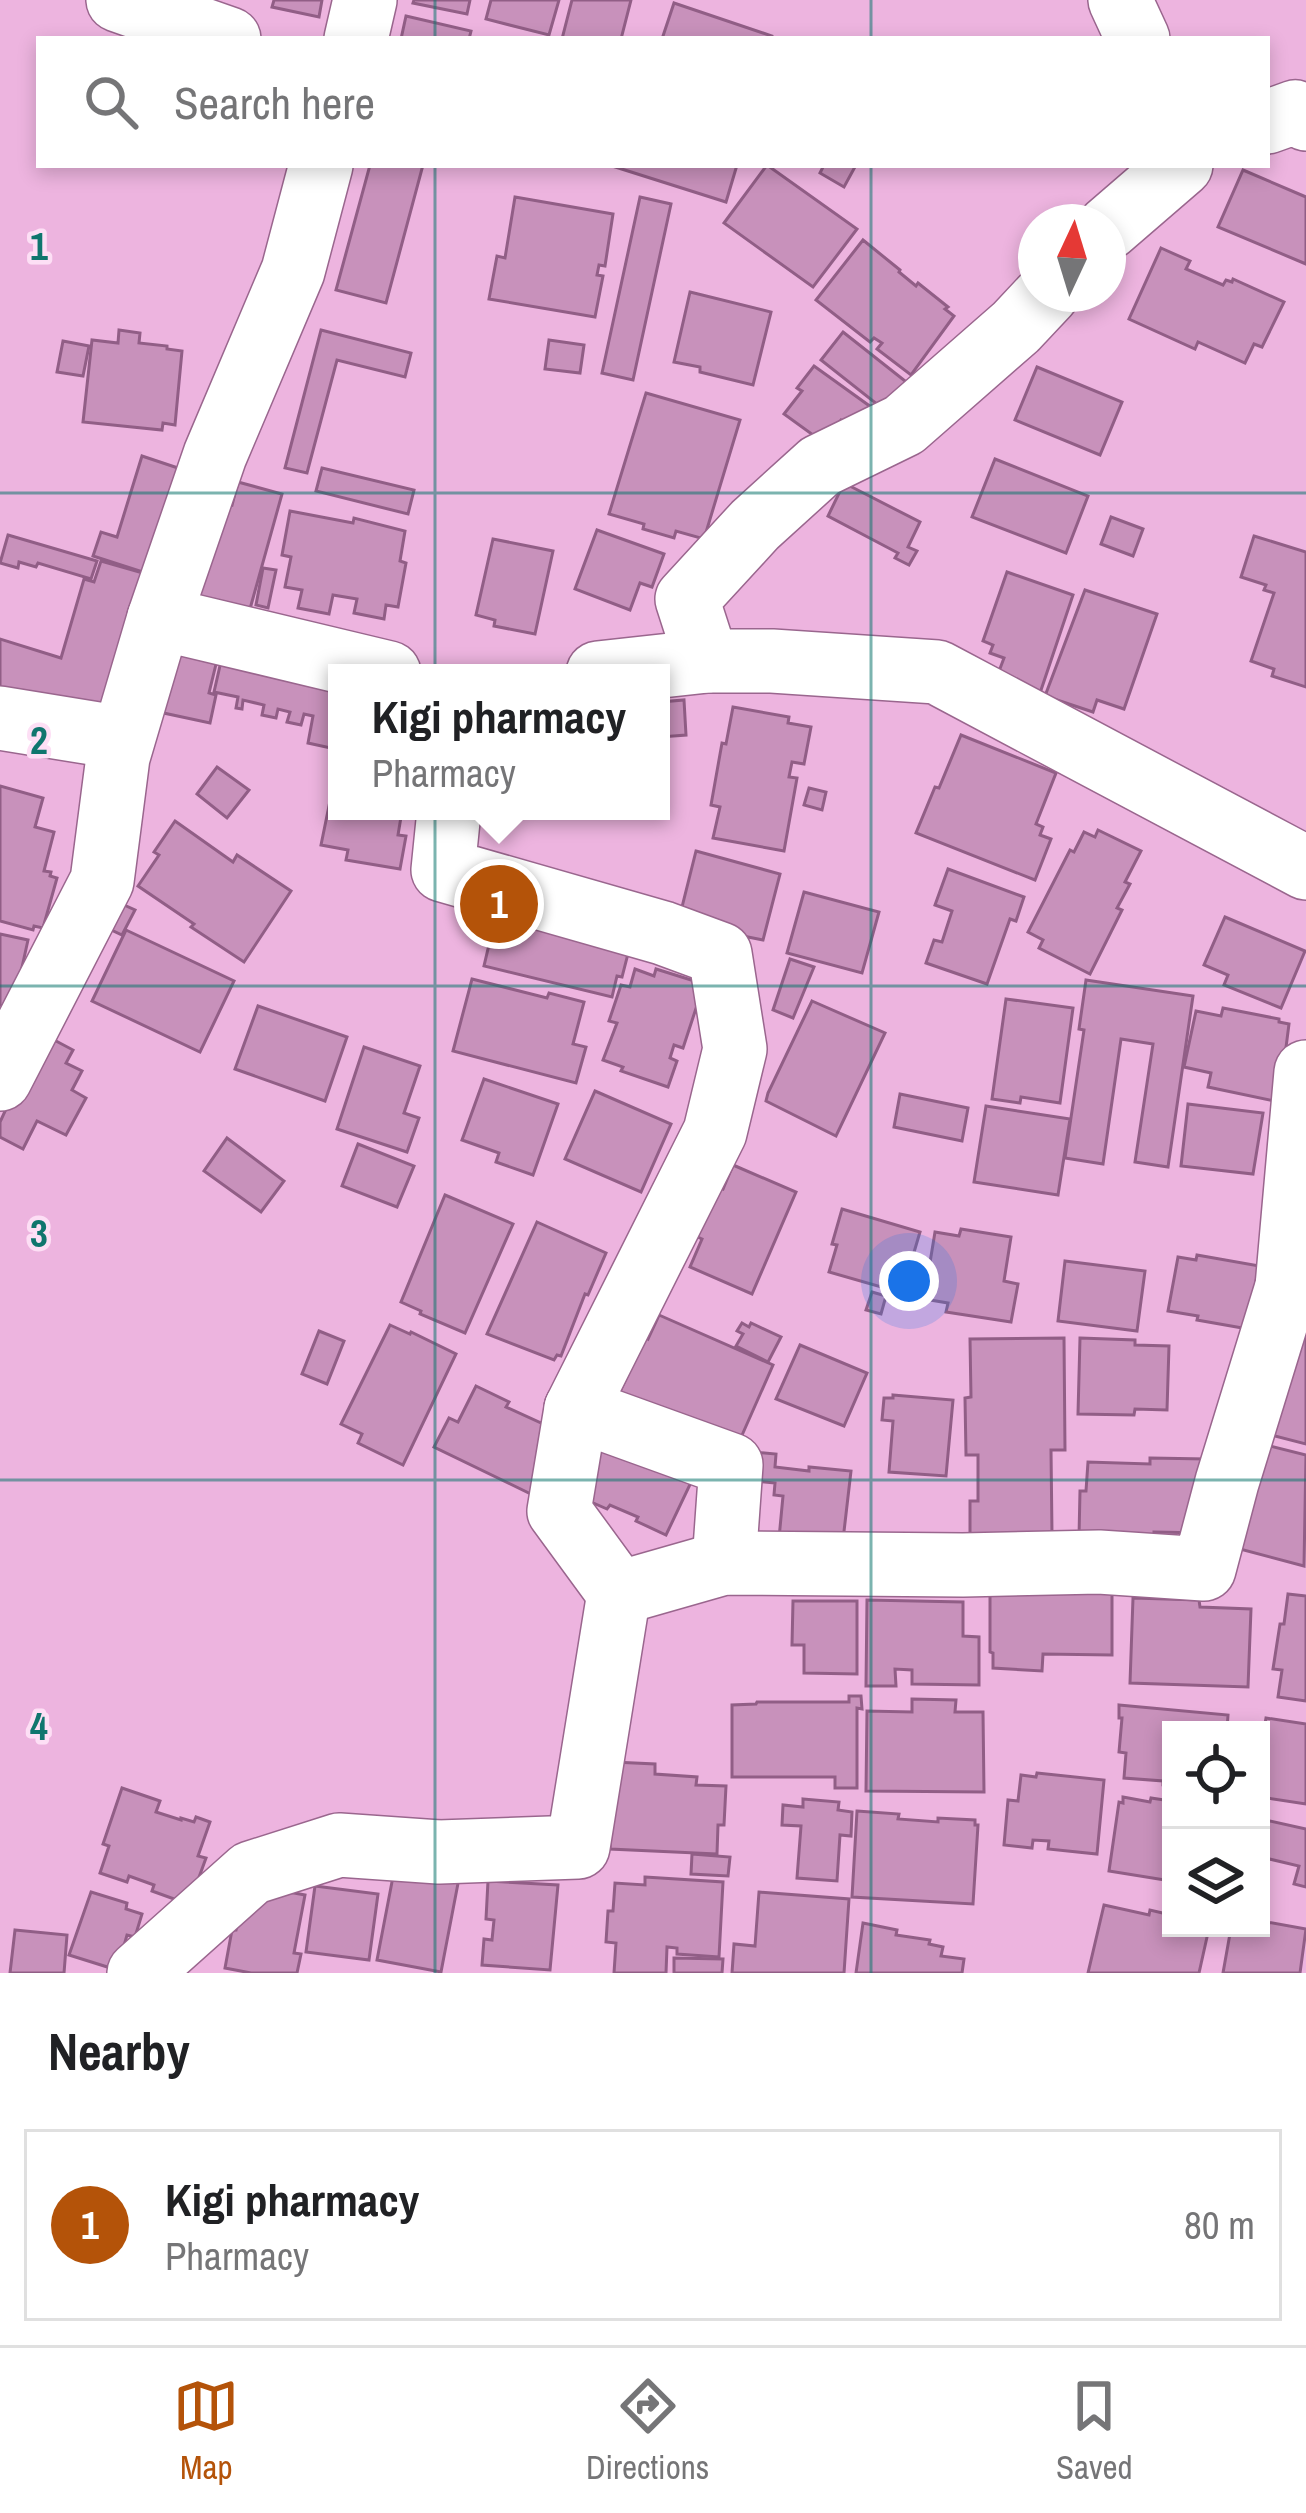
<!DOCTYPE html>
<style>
body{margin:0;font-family:"Archivo Narrow",sans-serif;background:#f2f2f2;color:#202124}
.controls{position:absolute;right:36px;bottom:36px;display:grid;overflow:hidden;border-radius:0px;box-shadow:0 6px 18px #0003}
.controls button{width:108px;height:108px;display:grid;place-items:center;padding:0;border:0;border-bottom:3px solid #e0e0e0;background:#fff;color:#202124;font:60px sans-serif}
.compass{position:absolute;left:1018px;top:204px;width:108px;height:108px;border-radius:50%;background:#fff;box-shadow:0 6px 18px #0003;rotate:4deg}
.you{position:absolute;left:909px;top:1281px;width:42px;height:42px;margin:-30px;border:9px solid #fff;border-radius:50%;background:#1a73e8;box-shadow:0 0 0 18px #1a73e833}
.badge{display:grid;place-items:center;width:78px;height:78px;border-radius:50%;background:#b45309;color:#fff;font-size:39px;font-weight:700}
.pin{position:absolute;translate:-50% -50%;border:6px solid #fff;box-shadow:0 3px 12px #0006}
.popup{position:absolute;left:328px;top:664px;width:342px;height:156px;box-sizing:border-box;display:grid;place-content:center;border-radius:0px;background:#fff;filter:drop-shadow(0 3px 9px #0005);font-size:39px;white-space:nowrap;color:#757577}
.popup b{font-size:45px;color:#202124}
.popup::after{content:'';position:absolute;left:50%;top:100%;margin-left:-24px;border:24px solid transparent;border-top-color:#fff}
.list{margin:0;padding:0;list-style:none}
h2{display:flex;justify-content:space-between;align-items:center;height:156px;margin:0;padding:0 48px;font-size:51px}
h2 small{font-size:39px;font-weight:400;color:#757577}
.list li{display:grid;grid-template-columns:78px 1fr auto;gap:36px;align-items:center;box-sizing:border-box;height:192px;margin:0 24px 24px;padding:0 24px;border:3px solid #e0e0e0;border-radius:0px}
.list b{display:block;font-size:45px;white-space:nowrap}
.list p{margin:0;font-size:39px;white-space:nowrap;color:#757577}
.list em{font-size:39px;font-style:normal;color:#757577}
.icon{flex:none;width:66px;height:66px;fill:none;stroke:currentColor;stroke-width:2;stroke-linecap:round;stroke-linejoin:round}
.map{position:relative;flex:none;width:1306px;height:1973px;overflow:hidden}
.search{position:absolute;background:#fff;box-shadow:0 6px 18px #0003;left:36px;right:36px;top:36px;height:132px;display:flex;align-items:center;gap:30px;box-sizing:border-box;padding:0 42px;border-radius:0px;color:#757577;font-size:45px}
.sheet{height:372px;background:#fff}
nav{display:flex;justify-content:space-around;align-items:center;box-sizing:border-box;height:168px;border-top:3px solid #e0e0e0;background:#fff;font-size:33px;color:#757577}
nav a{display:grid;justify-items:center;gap:6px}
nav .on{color:#b45309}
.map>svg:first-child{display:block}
</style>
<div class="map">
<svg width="1306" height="1973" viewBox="0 0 1306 1973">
<rect width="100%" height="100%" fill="#edb4df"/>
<!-- building -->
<g fill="#c891bb" stroke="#915e86" stroke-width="3">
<path d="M274,0H322L319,17L272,7Z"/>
<path d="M414,0H470L467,14L413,3Z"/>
<path d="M491,0H559L549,35L486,19Z"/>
<path d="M572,0H631L621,39H562Z"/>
<path d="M674,3L772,36V39H662Z"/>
<path d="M406,16L471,31L469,39H401Z"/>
<path d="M370,165H423L386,303L336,290Z"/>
<path d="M609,165H737L726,202Z"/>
<path d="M767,165L857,229L813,287L724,223Z"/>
<path d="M824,165H856L844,187L820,173Z"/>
<path d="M1243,170L1306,197V264L1218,227Z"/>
<path d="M515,197L613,214L605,266L599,265L597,275L603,276L595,317L489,299L497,256L505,258Z"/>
<path d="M640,197L671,204L633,380L602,373Z"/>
<path d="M863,240L900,270L899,272L916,286L918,283L948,307L945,309L954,316L911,375L877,349L882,343L874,338L870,342L816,300Z"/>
<path d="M1161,248L1190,261L1186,269L1223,285L1226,280L1232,282L1233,279L1284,302L1262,347L1254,344L1245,363L1198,342L1195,349L1129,319Z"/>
<path d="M690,292L771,312L753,385L700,372V367L674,362Z"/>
<path d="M119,330L140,333L139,343L167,346V349L182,351L175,425L163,423L162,430L83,422L92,340L118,343Z"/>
<path d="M321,330L411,353L405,377L337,360L307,473L285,468Z"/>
<path d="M843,332L919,392L897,420L821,360Z"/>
<path d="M549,340L584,345L580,373L545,369Z"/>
<path d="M63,341L89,346L83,376L57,372Z"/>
<path d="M814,366L871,407L856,431L841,420L824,443L784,414L802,391L797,388Z"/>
<path d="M1037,367L1122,402L1100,455L1015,420Z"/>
<path d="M646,393L740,420L704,539L676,531L674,538L643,529L644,524L609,514Z"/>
<path d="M142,456L184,470L152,575L93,556L101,532L117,537Z"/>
<path d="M995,459L1088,496L1066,553L972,517Z"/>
<path d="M322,468L414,490L408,514L316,491Z"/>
<path d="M238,482L282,494L248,616L195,600L222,502L232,505Z"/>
<path d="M844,483L920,522L908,547L917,551L909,565L895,558L898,553L828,516Z"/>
<path d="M290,511L353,523L354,518L405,531L400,561L406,563L398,607L386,605L384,619L354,613L357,599L333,595L329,614L298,608L302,590L285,587L291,557L282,555Z"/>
<path d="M1111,517L1143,529L1133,556L1101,544Z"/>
<path d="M597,530L664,554L652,587L640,583L630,610L575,589Z"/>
<path d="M8,535L97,561L91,579L38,563L36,567L19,562L18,568L0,563Z"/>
<path d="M1254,536L1306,552V687L1272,676L1274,669L1251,661L1274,593L1264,590L1266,585L1241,577Z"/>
<path d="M493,539L553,551L535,634L494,626L495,620L476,615Z"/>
<path d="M101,561L150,575L104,724L0,693V639L61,658L84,579L94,582Z"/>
<path d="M263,568L276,570L268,608L256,605Z"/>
<path d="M1007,572L1073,595L1039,696L995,682L1004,658L990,653L993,645L983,641Z"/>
<path d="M1085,590L1157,614L1124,709L1097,700L1093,712L1045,696Z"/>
<path d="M174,647L218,656L209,693L216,695L210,723L159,712Z"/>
<path d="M222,657L337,681L335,749L308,743L313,716L304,714L301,725L287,722L290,712L278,709L276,718L262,715L264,705L243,700L242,709L236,708L238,697L214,692Z"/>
<path d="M684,700L686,735L661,737V702Z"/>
<path d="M733,707L789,717L788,723L811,727L804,764L792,762L789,777L797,778L784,851L713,838L720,807L711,805L722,743L726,744Z"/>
<path d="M961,735L1056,773L1036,824L1043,827L1040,835L1051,839L1035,880L916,833L935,787L939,788Z"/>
<path d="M217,767L249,790L227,818L197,794Z"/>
<path d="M0,786L43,798L35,827L54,832L44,871L51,872L50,876L57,878L43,928L34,926L33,930L0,921Z"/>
<path d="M809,788L826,792L822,810L804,805Z"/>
<path d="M330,801L337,802V811H402L398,835L406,836L400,869L346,860L348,850L321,845Z"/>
<path d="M175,821L233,862L237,855L291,891L244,962L191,927L194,924L138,886L159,855L154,852Z"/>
<path d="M1098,830L1141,851L1125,882L1130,884L1117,908L1122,910L1090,974L1039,948L1043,940L1028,932L1070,850L1074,852L1084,832L1095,837Z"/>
<path d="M696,851L780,874L763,940L678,923Z"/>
<path d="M948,869L1024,897L1016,921L1010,919L987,984L926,963L934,940L942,942L952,911L935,905Z"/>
<path d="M804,892L879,912L862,973L787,953Z"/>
<path d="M500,898L631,942L622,977L617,976L612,997L484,966Z"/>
<path d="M113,900L135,910L122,935L101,925Z"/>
<path d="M1225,917L1305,951L1281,1008L1224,985L1228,975L1204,965Z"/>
<path d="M126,930L234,981L200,1052L92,1001Z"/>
<path d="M0,934L28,940L13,1008L0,1005Z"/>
<path d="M790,959L814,967L793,1018L773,1010Z"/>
<path d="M635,969L654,976L656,969L704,984L683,1048L674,1045L670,1058L677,1061L668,1087L621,1071L623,1067L603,1060L617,1023L609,1021L621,985L630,987Z"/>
<path d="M472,979L547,998L549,993L584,1002L573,1044L586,1047L576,1083L453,1051Z"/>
<path d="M1086,980L1193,996L1168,1167L1135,1162L1153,1044L1121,1039L1103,1164L1065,1158L1084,1030L1079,1029Z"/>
<path d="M1006,999L1073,1008L1060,1103L1021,1097L1020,1103L992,1099Z"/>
<path d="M812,1001L885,1033L836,1136L766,1101L768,1093Z"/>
<path d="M258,1006L347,1037L325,1101L235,1069Z"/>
<path d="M1223,1008L1279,1019V1022L1289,1024L1279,1102L1208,1087L1211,1073L1184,1067L1196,1011L1221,1016Z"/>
<path d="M41,1033L73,1050L66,1063L82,1071L72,1090L86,1098L66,1135L37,1121L23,1149L0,1137V1122Z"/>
<path d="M364,1047L420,1066L404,1113L419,1118L407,1152L337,1129Z"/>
<path d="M484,1079L558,1104L533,1175L496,1162L499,1153L462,1140Z"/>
<path d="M595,1091L671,1124L641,1192L565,1159Z"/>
<path d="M900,1094L968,1108L962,1141L894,1127Z"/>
<path d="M1188,1104L1263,1113L1253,1174L1181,1166Z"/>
<path d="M986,1106L1070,1119L1058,1195L974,1182Z"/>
<path d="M227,1138L284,1181L261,1212L204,1171Z"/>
<path d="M358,1144L414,1166L397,1207L342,1186Z"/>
<path d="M733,1165L796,1192L752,1294L690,1267L702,1239L693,1235L715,1186L723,1189Z"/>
<path d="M445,1195L513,1224L465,1333L420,1314L421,1311L401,1302Z"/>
<path d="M842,1209L920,1232L902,1293L829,1272L837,1245L832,1244Z"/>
<path d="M537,1222L606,1253L588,1295L585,1294L561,1356L557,1355L554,1360L487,1334Z"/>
<path d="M961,1229L1011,1237L1004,1281L1018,1284L1011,1322L946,1312L948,1303L924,1299L935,1232L959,1236Z"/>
<path d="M1197,1255L1276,1269L1265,1332L1197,1320L1198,1316L1168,1311L1178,1257L1196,1260Z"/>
<path d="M1065,1261L1145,1271L1137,1331L1058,1321Z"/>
<path d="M872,1292L886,1296L881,1314L866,1310Z"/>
<path d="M1306,1310V1444L1271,1435Z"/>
<path d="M659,1315L773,1365L739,1442L616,1400L645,1337L648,1339Z"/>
<path d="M742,1323L749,1327L751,1323L781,1337L768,1362L736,1346L743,1334L737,1331Z"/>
<path d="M390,1325L410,1334L411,1332L456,1354L403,1465L358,1443L362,1434L341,1424Z"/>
<path d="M319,1331L344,1341L327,1384L302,1374Z"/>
<path d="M1064,1338L1065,1450H1051L1052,1534L970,1543V1501H978V1455H966L965,1398L971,1397L970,1339Z"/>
<path d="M1080,1338L1135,1340V1345L1169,1346L1167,1410L1135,1409L1134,1415L1078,1414Z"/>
<path d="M800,1345L867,1373L844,1426L776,1399Z"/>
<path d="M476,1386L509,1402L506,1407L565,1434L535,1496L434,1447L449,1418L458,1422Z"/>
<path d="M893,1395L953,1400L946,1476L889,1472L893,1421L882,1420L884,1398H893Z"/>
<path d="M601,1431L695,1474L666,1535L636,1521L638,1517L610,1505L607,1509L573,1494Z"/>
<path d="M1262,1444L1306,1455L1304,1566L1221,1544Z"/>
<path d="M752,1452L776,1454L775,1467L809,1471V1467L851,1471L843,1540L778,1549L783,1496L774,1495L775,1483L736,1479Z"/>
<path d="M1150,1458L1206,1459L1205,1533L1154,1532V1545L1079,1537L1080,1491H1086L1088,1462L1150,1464Z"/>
<path d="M990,1581L1112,1583V1655L1043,1654L1042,1671L993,1668V1653L990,1652Z"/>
<path d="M1288,1594L1306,1596V1701L1278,1697L1282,1670L1273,1669L1280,1624H1284Z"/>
<path d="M1133,1598L1199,1600L1200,1607L1251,1609L1248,1687L1130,1683Z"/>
<path d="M867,1600L963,1602V1636L979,1637V1685L912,1684V1670L895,1669L896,1686H866Z"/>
<path d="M793,1601H857V1674L804,1673V1645H792Z"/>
<path d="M849,1696H861L862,1709L857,1708V1788H835V1777H732V1705L756,1704L757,1702H849Z"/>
<path d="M912,1699L956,1700L955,1712H983L984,1792L866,1791L867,1711L912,1712Z"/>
<path d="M1119,1705L1228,1715L1227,1730H1171V1786L1163,1785V1781L1124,1778L1126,1753L1119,1752L1122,1718H1119Z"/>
<path d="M1266,1718L1306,1724V1804L1261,1797V1747Z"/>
<path d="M613,1762L655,1764V1774L697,1777L696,1785L726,1786L724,1825H718L717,1854L610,1849Z"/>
<path d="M1037,1773L1104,1780L1097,1854L1048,1849L1049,1841L1033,1840L1032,1848L1004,1845L1008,1800L1018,1801L1021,1775L1036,1777Z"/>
<path d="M122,1788L160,1801L156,1812L181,1820V1818L194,1822L196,1817L210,1822L198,1856L206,1858L194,1891L185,1903L152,1891L154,1885L129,1876L127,1882L100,1873L109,1846L103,1844Z"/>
<path d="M1123,1797L1150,1802L1151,1798L1171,1801V1881L1109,1871L1119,1802L1123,1803Z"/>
<path d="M803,1799L839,1802L838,1810L852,1812L851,1836L840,1835L837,1881L797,1878L801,1826L782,1825L783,1805L803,1807Z"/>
<path d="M857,1811L899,1814L898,1819L938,1822V1818L975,1820V1825H978L973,1904L852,1897Z"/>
<path d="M1261,1819L1306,1829V1887L1294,1884L1299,1866L1261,1857Z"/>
<path d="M692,1854L730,1857L728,1876L691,1874Z"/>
<path d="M396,1861L460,1873L441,1972L377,1960Z"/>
<path d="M645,1877L723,1882L719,1957L677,1954V1948L667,1947L666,1973H614L616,1943L606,1942L608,1911H613L615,1883L645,1885Z"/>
<path d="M488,1881L558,1885L550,1970L482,1965L484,1939L492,1940L494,1920L486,1919Z"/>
<path d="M315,1886L378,1894L369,1960L306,1952Z"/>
<path d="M278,1890L305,1895L294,1953L301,1954L297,1973H251L225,1968L232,1930H236L242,1901Z"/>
<path d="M91,1892L127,1903L126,1909L142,1914L135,1937L127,1935L117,1970L69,1955Z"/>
<path d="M759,1892L849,1899L844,1973H732L734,1944L755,1946Z"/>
<path d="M1104,1905L1149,1915L1150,1910L1171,1915V1928H1209L1199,1973H1088Z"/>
<path d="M1261,1921L1306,1929L1300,1973H1223L1231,1928H1261Z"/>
<path d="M863,1923L897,1930L896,1935L930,1940L929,1944L943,1947L941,1956L964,1959L962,1973H856Z"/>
<path d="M15,1930L67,1935L64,1973H10Z"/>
<path d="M674,1958L723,1959L722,1973H674Z"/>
</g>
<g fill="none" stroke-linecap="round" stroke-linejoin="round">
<!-- minor casing -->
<g stroke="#9a668e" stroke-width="66">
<g id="minor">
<path d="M118,0L229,39"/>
<path d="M1120,0L1138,39"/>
<path d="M356,39L365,0"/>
<path d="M1267,122L1295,112L1306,119"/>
<path d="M1108,228L1181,165"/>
<path d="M159,618L389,673"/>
<path d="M707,661L687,599L755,525L820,466L904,425L1016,327L1047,294"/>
<path d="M598,673L707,661H772L937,672L1306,868"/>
<path d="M0,718L123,738"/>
<path d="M449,811L443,870L663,933L720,954L735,1049L715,1132L576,1409L559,1511L619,1593"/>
<path d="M1306,1072L1287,1287L1306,1291"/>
<path d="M0,1079L102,881L118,757L159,618L215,455L293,271L321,165"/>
<path d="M576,1409L731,1465L724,1563"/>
<path d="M139,1973L251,1873L339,1845L439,1852L578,1847L619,1593L724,1563L963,1565L1099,1562L1204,1569L1227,1482L1287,1287"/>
</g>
</g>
<!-- minor -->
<use href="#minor" stroke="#fff" stroke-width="63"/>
</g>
<!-- grid -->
<path fill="none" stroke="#0f766e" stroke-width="3" stroke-opacity="0.55" d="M435,0V39M871,0V39M435,165V1973M871,165V1973M0,493H1306M0,986H1306M0,1480H1306"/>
<g font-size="39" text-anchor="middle" font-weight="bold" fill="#0f766e" stroke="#fddff5" stroke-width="9" stroke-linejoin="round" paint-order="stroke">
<text x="39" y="260">1</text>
<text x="39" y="754">2</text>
<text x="39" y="1247">3</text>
<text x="39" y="1740">4</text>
</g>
</svg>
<div class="controls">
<button><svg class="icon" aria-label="locate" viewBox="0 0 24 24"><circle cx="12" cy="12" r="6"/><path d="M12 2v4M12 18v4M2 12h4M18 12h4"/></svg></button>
<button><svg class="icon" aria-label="layers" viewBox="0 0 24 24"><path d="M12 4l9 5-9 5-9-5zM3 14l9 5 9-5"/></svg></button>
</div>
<svg class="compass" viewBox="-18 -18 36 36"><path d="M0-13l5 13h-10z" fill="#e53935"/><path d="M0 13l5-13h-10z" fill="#757577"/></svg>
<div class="you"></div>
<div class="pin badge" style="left:499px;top:904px">1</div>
<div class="popup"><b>Kigi pharmacy</b>Pharmacy</div>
<div class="search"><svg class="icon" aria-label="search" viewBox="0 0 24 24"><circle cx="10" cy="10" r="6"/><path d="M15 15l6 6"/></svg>Search here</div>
</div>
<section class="sheet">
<h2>Nearby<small></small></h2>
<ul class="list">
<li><span class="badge">1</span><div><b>Kigi pharmacy</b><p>Pharmacy</p></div><em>80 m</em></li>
</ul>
</section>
<nav>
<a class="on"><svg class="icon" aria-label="map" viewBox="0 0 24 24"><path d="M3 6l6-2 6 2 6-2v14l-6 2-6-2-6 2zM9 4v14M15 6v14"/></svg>Map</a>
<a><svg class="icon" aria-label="directions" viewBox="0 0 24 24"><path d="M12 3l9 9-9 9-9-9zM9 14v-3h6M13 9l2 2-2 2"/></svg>Directions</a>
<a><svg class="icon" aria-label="saved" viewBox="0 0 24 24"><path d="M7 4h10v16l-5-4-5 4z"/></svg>Saved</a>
</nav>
